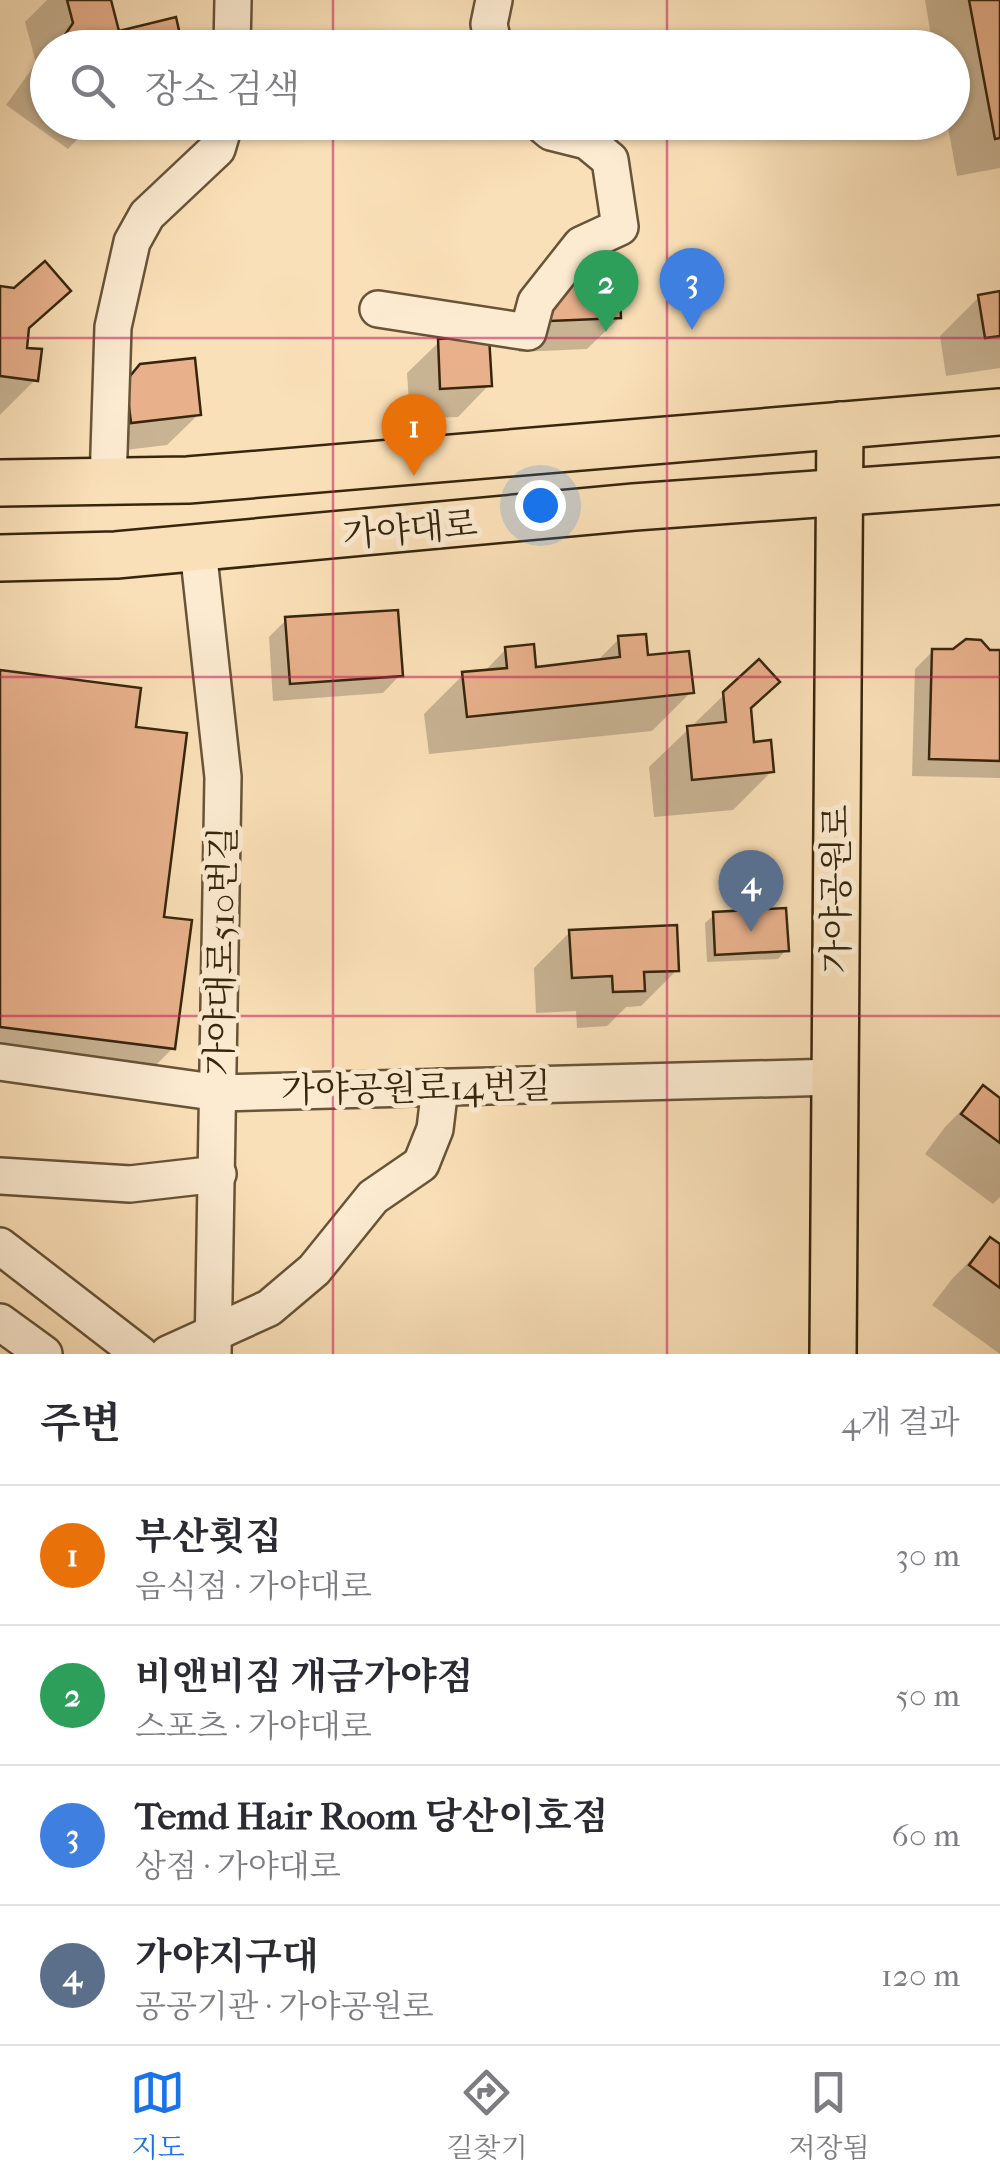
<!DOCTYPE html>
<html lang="ko">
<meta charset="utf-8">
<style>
body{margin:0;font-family:"IM FELL French Canon","Noto Serif KR",serif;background:#f7f7f7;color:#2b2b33}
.you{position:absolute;left:540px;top:505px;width:35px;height:35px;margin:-25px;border:8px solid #fff;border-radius:50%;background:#1a73e8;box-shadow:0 0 0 15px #1a73e833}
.badge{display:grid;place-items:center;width:65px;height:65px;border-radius:50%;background:#1a73e8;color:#fff;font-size:32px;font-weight:700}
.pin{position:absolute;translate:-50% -82px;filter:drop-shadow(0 2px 5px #0008)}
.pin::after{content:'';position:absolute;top:52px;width:35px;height:30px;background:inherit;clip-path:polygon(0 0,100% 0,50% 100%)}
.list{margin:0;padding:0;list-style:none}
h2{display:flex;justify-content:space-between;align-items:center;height:130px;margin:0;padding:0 40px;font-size:42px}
h2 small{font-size:32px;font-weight:400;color:#7c7c81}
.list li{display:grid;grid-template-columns:65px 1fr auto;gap:30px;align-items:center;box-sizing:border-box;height:140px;padding:0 40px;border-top:2px solid #e1e1e2}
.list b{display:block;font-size:38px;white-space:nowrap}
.list p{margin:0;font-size:32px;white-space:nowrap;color:#7c7c81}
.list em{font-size:32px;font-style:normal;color:#7c7c81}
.icon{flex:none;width:55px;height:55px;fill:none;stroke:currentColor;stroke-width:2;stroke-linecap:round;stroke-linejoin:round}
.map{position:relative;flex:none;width:1000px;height:1354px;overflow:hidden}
.search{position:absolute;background:#fff;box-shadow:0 2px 8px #0004;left:30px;right:30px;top:30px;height:110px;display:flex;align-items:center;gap:25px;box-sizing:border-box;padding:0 35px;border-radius:55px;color:#7c7c81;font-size:38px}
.sheet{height:690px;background:#fff}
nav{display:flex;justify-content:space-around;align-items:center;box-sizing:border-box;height:140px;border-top:2px solid #e1e1e2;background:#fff;font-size:28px;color:#7c7c81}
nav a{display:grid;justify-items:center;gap:5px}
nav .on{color:#1a73e8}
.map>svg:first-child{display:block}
</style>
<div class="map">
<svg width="1000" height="1354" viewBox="0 0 1000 1354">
<rect width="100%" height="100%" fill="#fae0b8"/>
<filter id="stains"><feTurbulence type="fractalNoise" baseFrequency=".002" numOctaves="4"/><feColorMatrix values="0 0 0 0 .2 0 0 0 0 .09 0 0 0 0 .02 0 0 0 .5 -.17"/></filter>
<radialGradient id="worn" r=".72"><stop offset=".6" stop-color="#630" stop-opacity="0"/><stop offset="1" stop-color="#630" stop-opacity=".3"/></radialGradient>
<!-- shadow -->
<g fill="#0003">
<path d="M47,0H108L117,34L181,48H48V122H94L68,149L6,105L36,63L25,22Z"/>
<path d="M925,0H1000V168L957,176L947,122H952V48H933Z"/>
<path d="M0,289L67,291L26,332L24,350L36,379L0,415Z"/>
<path d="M553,290L619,318L587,349L519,352L518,332Z"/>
<path d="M1000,294V368L946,376L940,336L979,297Z"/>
<path d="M439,342L489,385L458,417L410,419L407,373Z"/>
<path d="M141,367L199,414L167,445L100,453Z"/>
<path d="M286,620L400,675L383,693L273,701L269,637Z"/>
<path d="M619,639L691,692L652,731L429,754L424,714L463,675L483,673L506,649L534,669L595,663Z"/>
<path d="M933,651L1000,653V778L912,776L915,669Z"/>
<path d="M0,673L133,729L161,919L173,1048L148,1073L0,1054Z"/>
<path d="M725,694L749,710L752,744L772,771L733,810L654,817L649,767Z"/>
<path d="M714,915L786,950L778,959L707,962L705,923Z"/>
<path d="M570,932L677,970L641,1006L626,1007L607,1026L577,1028L576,1011L536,1013L534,968Z"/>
<path d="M983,1089L1000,1101V1197L993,1204L925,1154L945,1127Z"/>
<path d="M991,1240L1000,1248V1354L932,1305L952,1279Z"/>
</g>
<!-- building -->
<g fill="#e8b18c" stroke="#37260c" stroke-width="2.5">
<path d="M67,0H111L119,31L176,17L183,48H56L73,23Z"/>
<path d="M969,0H1000V138L995,139Z"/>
<path d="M618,254L621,318L550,321L549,298L585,255Z"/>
<path d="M45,261L71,291L29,328L27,348L42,349L38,381L0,376V286L14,288Z"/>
<path d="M1000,291V336L985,338L978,295Z"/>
<path d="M489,336L492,386L440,389L438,339Z"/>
<path d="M195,358L201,415L131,423L126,381L140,364Z"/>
<path d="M398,610L403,676L290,684L285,617Z"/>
<path d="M646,634L648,655L689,651L694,693L467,717L462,672L507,668L505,647L534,644L536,667L620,657L618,636Z"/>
<path d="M966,639L981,640L990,650H1000V761L929,759L932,649H953Z"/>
<path d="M759,659L780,682L751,708L754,742L771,740L774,772L692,780L687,726L726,722L723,692Z"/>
<path d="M0,670L141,688L136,727L187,733L164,917L192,920L175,1049L0,1027Z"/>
<path d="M786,908L789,951L715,955L713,912Z"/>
<path d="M677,925L679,971L644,972L645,991L613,992L612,976L572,978L569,930Z"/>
<path d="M983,1085L1000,1098V1143L961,1114Z"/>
<path d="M990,1237L1000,1244V1288L969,1265Z"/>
</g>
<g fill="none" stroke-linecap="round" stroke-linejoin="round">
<!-- minor casing -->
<g stroke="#685437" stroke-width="40">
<g id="minor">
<path d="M232,48L233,0"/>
<path d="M494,48L489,24L494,0"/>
<path d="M378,309L528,332L536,302L581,245L620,227L610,160L587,141L551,132L539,122"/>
<path d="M108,483L113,327L132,242L147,215L217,149L225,122"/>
<path d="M198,549L223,777L213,1354"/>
<path d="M0,1062L220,1093L835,1077"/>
<path d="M0,1176L130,1184L218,1174"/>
<path d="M0,1246L140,1354"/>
<path d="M0,1322L44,1354"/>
<path d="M168,1354L269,1308L314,1270L373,1197L421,1164L435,1129L440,1087"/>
</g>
</g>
<!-- major casing -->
<g stroke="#37260c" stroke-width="50">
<g id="major">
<path d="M0,483L188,480L1000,412"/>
<path d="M0,558L116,555L634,507L1000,481"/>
<path d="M833,1354L840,425"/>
</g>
</g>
<!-- minor -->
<use href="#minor" stroke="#fcebd1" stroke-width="35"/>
<!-- major -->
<use href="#major" stroke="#fae0b8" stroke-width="45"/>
</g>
<!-- grid -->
<path fill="none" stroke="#c2185b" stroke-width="2.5" stroke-opacity="0.55" d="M333,0V48M667,0V48M333,122V1354M667,122V1354M0,338H1000M0,677H1000M0,1016H1000"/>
<g text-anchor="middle" stroke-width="10" stroke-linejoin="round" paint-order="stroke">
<!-- street labels -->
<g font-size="35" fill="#37260c" stroke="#fcebd1">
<text transform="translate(410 529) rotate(-5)" y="12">가야대로</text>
<text transform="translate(836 889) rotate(-90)" y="12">가야공원로</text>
<text transform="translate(221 951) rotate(-89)" y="12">가야대로510번길</text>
<text transform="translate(416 1088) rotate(-1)" y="12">가야공원로14번길</text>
</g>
</g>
<rect width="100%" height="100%" filter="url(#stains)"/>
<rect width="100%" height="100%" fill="url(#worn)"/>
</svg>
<div class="you"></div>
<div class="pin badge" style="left:414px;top:476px;background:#e8710a">1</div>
<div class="pin badge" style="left:606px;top:332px;background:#2e9e5b">2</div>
<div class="pin badge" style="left:692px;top:330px;background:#3f7fe0">3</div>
<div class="pin badge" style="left:751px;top:932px;background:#5c6f8a">4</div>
<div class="search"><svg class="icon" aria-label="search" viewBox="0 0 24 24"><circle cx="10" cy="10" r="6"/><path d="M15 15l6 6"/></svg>장소 검색</div>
</div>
<section class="sheet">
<h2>주변<small>4개 결과</small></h2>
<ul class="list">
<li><span class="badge" style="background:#e8710a">1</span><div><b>부산횟집</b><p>음식점 · 가야대로</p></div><em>30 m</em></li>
<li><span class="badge" style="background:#2e9e5b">2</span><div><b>비앤비짐 개금가야점</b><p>스포츠 · 가야대로</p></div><em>50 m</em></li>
<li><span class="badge" style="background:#3f7fe0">3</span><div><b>Temd Hair Room 당산이호점</b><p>상점 · 가야대로</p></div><em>60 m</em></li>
<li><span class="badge" style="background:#5c6f8a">4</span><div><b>가야지구대</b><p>공공기관 · 가야공원로</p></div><em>120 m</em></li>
</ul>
</section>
<nav>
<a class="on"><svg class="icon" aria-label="map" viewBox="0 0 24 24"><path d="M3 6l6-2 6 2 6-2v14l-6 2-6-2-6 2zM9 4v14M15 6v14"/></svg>지도</a>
<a><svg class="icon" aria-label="directions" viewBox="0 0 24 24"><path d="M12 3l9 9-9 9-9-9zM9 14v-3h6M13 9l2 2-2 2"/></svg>길찾기</a>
<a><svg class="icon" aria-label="saved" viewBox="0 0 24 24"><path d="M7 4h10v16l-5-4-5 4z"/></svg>저장됨</a>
</nav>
